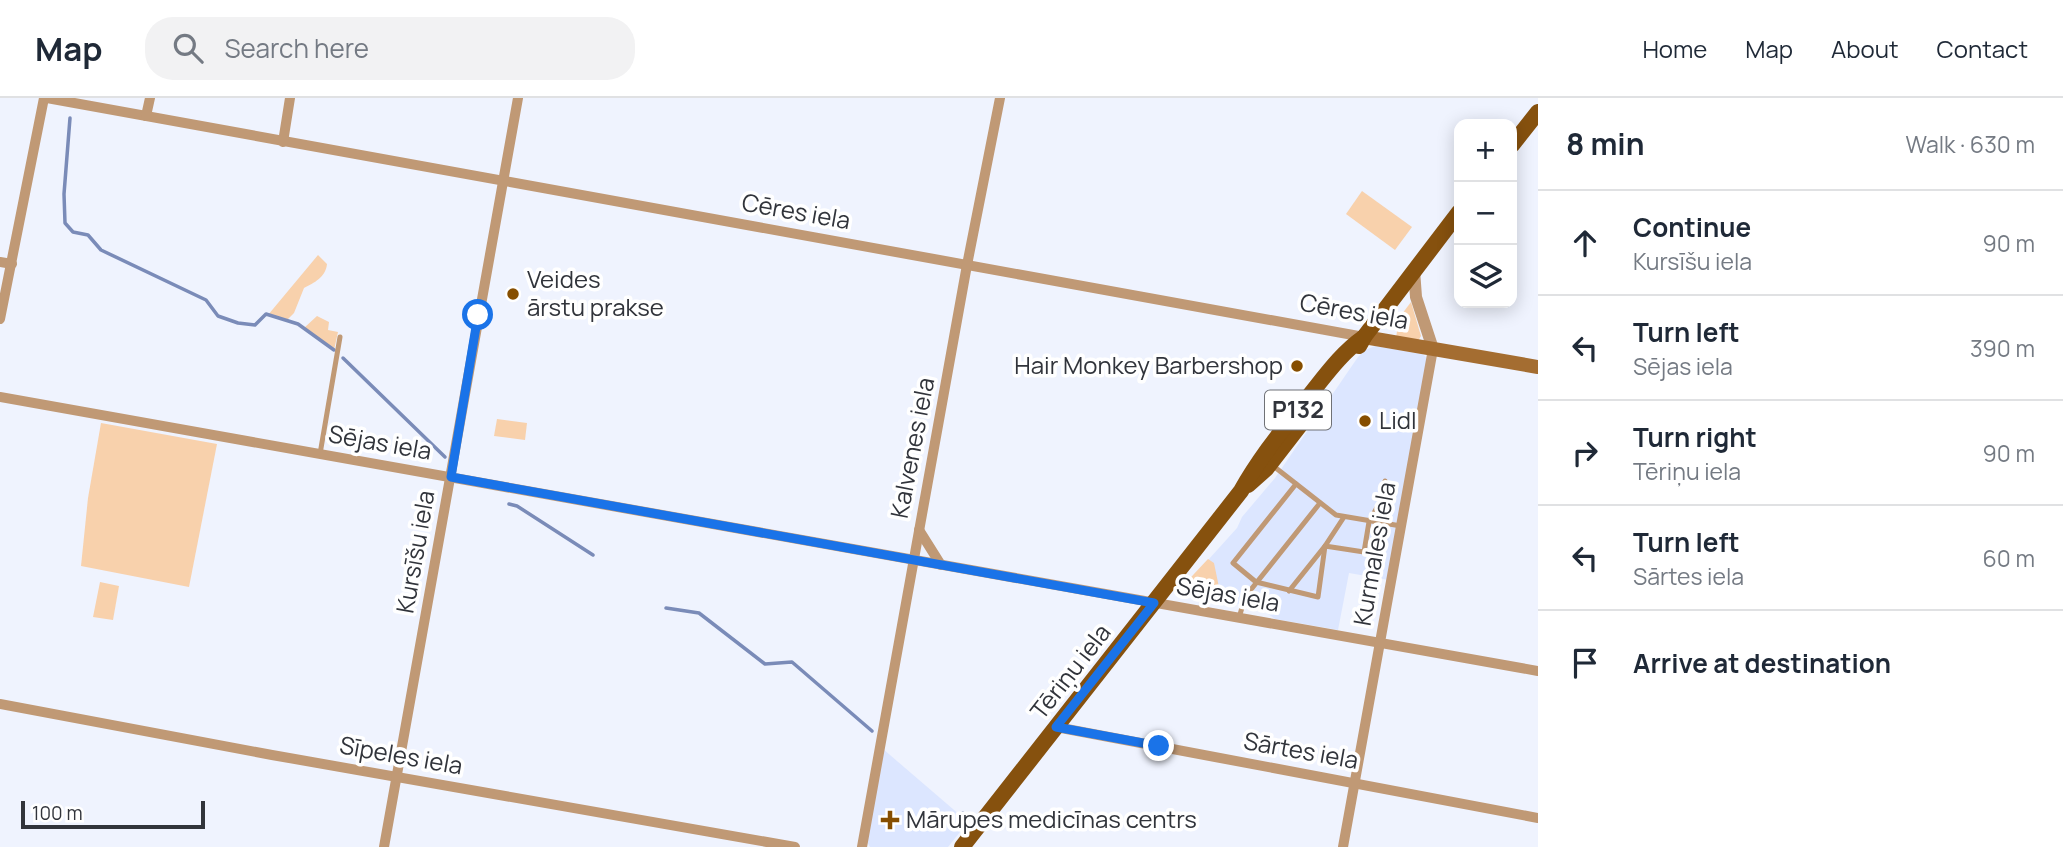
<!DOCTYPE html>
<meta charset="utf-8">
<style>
body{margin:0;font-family:Manrope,sans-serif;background:#f2f2f3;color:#1f2937}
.controls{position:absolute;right:21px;top:21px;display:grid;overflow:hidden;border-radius:14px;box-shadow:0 4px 18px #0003}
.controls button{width:63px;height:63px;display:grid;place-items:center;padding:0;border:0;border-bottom:2px solid #e0e1e3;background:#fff;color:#1f2937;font:35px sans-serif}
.scale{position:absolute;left:21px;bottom:18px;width:184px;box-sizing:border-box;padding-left:7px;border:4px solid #31343b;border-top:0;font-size:19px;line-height:24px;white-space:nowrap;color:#31343b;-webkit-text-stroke:5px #fff;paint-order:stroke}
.stop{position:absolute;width:21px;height:21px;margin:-16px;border:5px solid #1a73e8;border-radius:50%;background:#fff}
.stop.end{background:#1a73e8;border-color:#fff;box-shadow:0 2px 7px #0008}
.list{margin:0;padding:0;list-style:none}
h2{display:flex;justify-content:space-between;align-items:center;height:91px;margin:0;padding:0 28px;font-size:30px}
h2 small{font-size:23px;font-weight:400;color:#747a83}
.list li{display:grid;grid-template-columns:46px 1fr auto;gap:21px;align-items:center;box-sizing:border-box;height:105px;padding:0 28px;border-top:2px solid #e0e1e3}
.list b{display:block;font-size:26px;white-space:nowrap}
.list p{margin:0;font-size:23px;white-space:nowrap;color:#747a83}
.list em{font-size:23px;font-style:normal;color:#747a83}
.icon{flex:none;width:38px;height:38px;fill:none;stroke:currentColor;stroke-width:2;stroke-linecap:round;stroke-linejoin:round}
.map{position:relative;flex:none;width:1538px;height:749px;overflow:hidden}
header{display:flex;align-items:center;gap:42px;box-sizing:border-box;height:98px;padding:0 35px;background:#fff;border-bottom:2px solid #e0e1e3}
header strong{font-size:33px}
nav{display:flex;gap:38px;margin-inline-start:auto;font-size:24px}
.search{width:490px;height:63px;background:#f2f2f3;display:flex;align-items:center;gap:18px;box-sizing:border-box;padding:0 24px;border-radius:28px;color:#747a83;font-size:26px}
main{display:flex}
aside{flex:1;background:#fff}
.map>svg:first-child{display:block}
</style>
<header>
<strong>Map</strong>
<div class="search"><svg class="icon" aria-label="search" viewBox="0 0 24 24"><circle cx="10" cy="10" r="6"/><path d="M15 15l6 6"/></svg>Search here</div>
<nav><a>Home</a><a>Map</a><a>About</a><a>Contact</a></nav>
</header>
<main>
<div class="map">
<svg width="1538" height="749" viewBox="0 0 1538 749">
<rect width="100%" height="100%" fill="#eff3fe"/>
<!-- built -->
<g fill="#dce6ff">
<path d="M1375,248L1422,256L1426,259L1427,265L1389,482L1349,475L1338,532L1275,521L1260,510L1183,496L1181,492L1237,430L1242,419L1275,380L1358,259L1365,252Z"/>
<path d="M883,651L968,724L948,749H870L867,744Z"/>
</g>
<!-- green -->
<g fill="#f8d1ac">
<path d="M1362,93L1412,129L1395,152L1346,116Z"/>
<path d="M318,157L327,166C326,179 314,185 304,190L294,215L287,222L268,217Z"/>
<path d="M1411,204L1421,238L1418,243L1396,240L1399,220Z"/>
<path d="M317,218L329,224L328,232L338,234L334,252L304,230Z"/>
<path d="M497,321L527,325L525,342L494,338Z"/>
<path d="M101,325L217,346L189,489L81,468L88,400Z"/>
<path d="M1208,461L1214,465L1221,499L1218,504L1183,497L1179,492Z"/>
<path d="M100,484L119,488L113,522L93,519Z"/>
</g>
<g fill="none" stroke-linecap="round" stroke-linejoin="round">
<!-- stream -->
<g stroke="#7a8bb8" stroke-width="3.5">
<path d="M70,20L64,96L65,125L73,134L88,137L101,152L206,202L218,218L238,225L255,227L266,216L298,226L334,252"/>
<path d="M343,260L445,359"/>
<path d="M509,406L517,408L593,457"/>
<path d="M666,510L699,515L765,566L792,564L872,633"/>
<path d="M960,730L964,724L963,715"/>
</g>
<!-- service -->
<g stroke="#c09975" stroke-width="5">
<path d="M320,356L340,239"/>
<path d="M1272,367L1336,417L1401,428"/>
<path d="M1296,386L1233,465L1256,484L1318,499L1325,448L1364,454L1369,424L1380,404L1385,383"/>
<path d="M1289,493L1325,448L1344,419"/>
<path d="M1239,520L1245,499L1320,405"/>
</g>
<!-- minor -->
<g stroke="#c09975" stroke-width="10">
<path d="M47,0L1364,239"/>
<path d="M146,18L150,0"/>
<path d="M283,44L290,0"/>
<path d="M0,164L12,166"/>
<path d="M0,221L44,0"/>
<path d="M0,299L1538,573"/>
<path d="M919,432L941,467"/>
<path d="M0,606L272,657L795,749"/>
<path d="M1056,629L1538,720"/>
<path d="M384,749L518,0"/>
<path d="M862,749L967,167L1000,0"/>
<path d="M1343,749L1433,251"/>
</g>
<!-- tertiary -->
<path stroke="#c09975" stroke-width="12" d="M1414,172L1416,199L1433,251"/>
<!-- secondary -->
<path stroke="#a46d31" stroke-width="14" d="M1364,239L1538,269"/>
<!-- primary -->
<g stroke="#86510e" stroke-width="16">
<path d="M1512,47L1538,14"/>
<path d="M1359,248L1364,239L1459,114"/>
<path d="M1248,387L1266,371L1321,300"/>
<path d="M962,749L1241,393C1260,359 1284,330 1308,299C1325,278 1341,255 1364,239"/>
</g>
</g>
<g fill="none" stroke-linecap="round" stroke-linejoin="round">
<!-- route -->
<path stroke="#1a73e8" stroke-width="9" d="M478,217L451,379L1154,505L1056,629L1159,648"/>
</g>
<!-- markers -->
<g fill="#864e00" stroke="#fff" stroke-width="2.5">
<circle cx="513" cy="196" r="7"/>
<circle cx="1297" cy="268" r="7"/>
<circle cx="1365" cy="323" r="7"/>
<path d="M886.5 711.5h7v7h7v7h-7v7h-7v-7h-7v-7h7z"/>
</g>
<g text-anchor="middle" stroke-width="7" stroke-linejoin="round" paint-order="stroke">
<!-- shield labels -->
<rect fill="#fff" stroke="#6f7176" stroke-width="2" x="1265" y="292.5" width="66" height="39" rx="5"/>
<g font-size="23" font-weight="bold" fill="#31343b">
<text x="1298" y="320">P132</text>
</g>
<!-- street labels -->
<g font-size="24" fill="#31343b" stroke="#fff">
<text transform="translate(796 114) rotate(10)" y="8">Cēres iela</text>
<text transform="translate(1354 214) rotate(10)" y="8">Cēres iela</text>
<text transform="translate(380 345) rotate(10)" y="8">Sējas iela</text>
<text transform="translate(913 350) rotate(-79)" y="8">Kalvenes iela</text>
<text transform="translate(416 454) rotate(-80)" y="8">Kursīšu iela</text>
<text transform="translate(1375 456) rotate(-80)" y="8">Kurmales iela</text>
<text transform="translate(1228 497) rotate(10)" y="8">Sējas iela</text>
<text transform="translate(1071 574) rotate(-52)" y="8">Tēriņu iela</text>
<text transform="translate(1301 653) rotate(10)" y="8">Sārtes iela</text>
<text transform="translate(401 658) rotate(10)" y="8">Sīpeles iela</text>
</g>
<!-- poi labels -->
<g font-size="24" fill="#31343b" stroke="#fff" text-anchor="start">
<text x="527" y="190">Veides<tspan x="527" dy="28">ārstu prakse</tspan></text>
<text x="1283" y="276" text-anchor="end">Hair Monkey Barbershop</text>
<text x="1379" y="331">Lidl</text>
<text x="906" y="730">Mārupes medicīnas centrs</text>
</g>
</g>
</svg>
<div class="controls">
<button>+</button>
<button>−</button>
<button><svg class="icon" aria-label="layers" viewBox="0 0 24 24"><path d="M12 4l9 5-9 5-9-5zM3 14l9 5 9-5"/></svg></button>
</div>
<div class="scale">100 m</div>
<div class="stop" style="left:478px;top:217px"></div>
<div class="stop end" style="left:1159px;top:648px"></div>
</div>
<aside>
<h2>8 min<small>Walk · 630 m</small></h2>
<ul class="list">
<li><svg class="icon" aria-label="ahead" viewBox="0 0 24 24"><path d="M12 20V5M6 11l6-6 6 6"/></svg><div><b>Continue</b><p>Kursīšu iela</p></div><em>90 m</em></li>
<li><svg class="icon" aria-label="left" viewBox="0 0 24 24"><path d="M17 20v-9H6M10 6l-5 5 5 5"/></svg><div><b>Turn left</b><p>Sējas iela</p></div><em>390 m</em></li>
<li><svg class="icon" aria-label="right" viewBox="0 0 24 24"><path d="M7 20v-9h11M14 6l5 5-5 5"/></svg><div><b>Turn right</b><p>Tēriņu iela</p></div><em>90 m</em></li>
<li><svg class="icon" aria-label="left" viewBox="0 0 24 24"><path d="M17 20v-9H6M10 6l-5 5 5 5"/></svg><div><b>Turn left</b><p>Sārtes iela</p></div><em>60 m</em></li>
<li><svg class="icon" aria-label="arrive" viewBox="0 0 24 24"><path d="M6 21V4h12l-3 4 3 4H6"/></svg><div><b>Arrive at destination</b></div></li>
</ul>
</aside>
</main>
